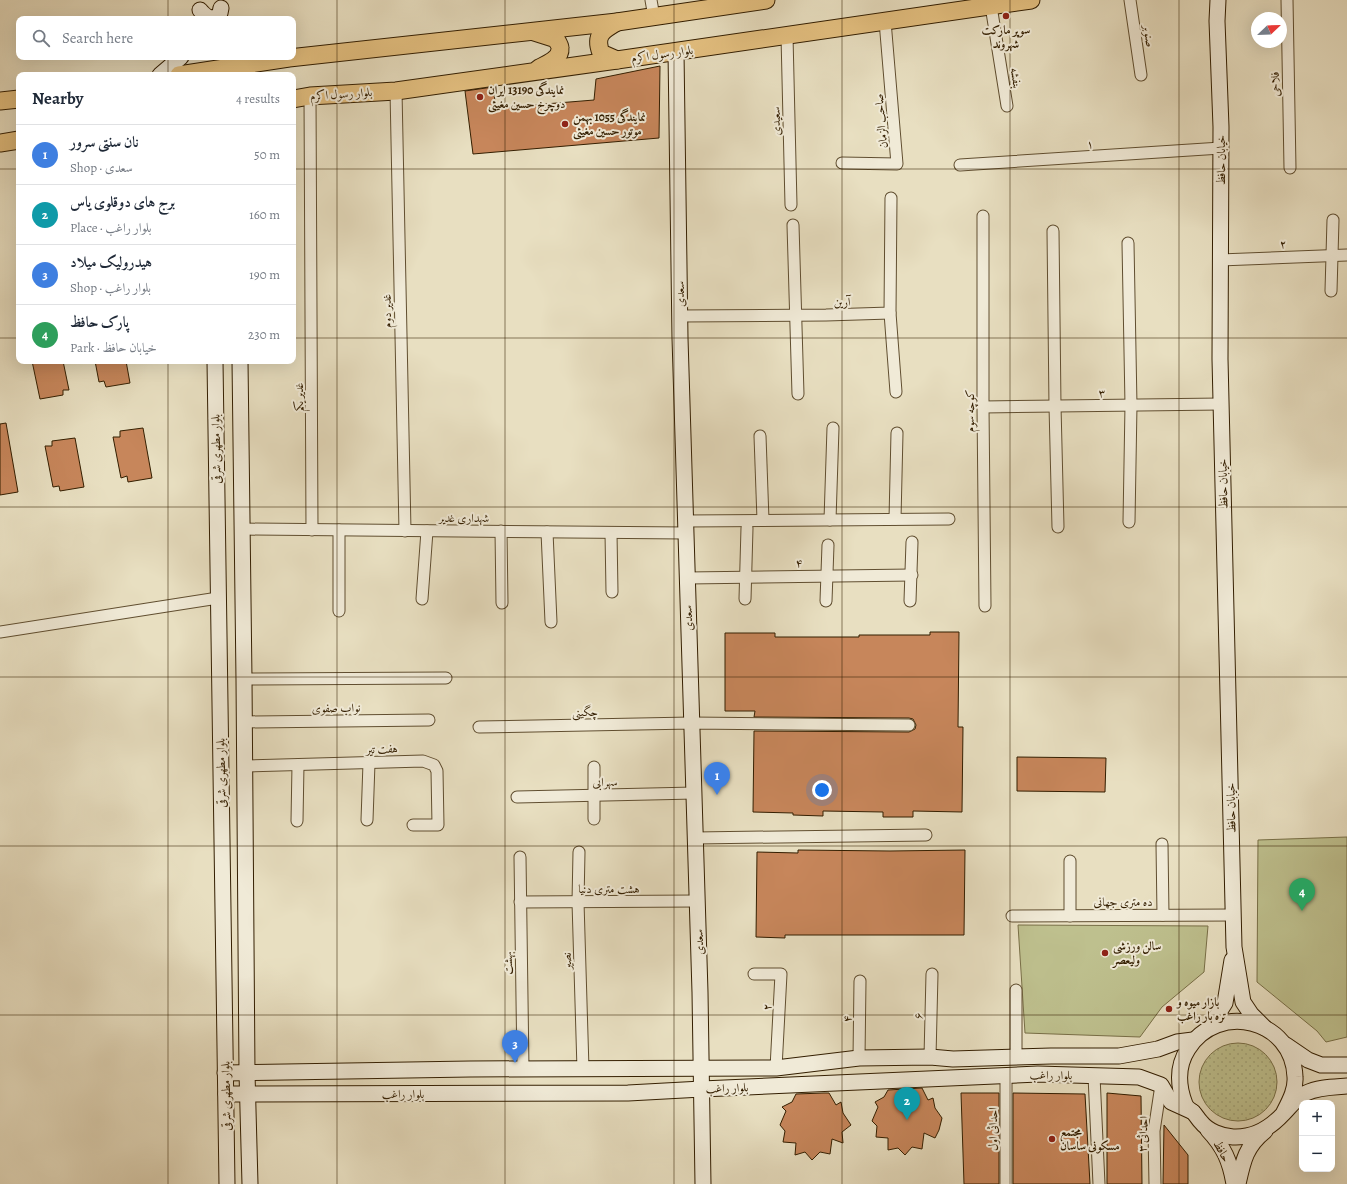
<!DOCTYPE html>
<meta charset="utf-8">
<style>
body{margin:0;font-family:Alegreya,Amiri,serif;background:#f2f2f3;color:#1f2937}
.controls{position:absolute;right:12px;bottom:12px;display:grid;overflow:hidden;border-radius:8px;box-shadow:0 4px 16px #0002}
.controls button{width:36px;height:36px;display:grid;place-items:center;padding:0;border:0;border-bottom:1px solid #e0e1e3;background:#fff;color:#1f2937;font:20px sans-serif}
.compass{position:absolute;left:1251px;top:12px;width:36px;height:36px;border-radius:50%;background:#fff;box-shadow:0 4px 16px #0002;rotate:67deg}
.you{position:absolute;left:822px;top:790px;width:14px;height:14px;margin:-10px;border:3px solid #fff;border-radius:50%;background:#1a73e8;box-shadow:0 0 0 6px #1a73e833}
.badge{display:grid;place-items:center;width:26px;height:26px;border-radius:50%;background:#db2777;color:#fff;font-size:13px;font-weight:700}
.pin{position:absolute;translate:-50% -33px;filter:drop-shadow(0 1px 2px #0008)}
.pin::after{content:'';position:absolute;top:21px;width:14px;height:12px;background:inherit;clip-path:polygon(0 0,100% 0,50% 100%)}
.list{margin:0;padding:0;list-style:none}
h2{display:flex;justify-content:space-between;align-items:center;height:52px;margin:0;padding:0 16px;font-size:17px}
h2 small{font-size:13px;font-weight:400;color:#747a83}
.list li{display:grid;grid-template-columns:26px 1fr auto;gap:12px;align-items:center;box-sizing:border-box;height:60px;padding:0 16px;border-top:1px solid #e0e1e3}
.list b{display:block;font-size:15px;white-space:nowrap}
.list p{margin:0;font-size:13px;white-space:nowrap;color:#747a83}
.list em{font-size:13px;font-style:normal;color:#747a83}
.icon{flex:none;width:22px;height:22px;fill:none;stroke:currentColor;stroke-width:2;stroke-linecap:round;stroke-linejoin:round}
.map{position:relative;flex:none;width:1347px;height:1184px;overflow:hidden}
.search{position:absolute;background:#fff;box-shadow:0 4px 16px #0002;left:16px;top:16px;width:280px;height:44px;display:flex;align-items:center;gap:10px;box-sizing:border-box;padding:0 14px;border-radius:8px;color:#747a83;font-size:15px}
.panel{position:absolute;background:#fff;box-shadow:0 4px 16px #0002;left:16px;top:72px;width:280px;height:292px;border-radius:8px}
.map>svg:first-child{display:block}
</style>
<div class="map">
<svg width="1347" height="1184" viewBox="0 0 1347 1184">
<defs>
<pattern id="grass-dots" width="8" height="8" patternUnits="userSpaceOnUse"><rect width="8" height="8" fill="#bec08e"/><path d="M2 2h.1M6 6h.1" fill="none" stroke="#a4a579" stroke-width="1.8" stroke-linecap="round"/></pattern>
</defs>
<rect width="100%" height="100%" fill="#e8dfc1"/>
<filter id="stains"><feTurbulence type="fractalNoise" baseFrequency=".005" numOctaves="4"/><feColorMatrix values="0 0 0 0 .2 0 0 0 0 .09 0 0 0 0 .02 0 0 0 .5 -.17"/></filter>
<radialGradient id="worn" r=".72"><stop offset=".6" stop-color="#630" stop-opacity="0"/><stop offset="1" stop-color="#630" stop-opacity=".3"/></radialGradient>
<!-- grass -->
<circle fill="url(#grass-dots)" stroke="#786f47" cx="1238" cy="1082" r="39"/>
<!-- park -->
<g fill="#bec08e" stroke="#786f47">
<path d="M1347,837V1037L1326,1042L1317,1031L1257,982L1258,840Z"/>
<path d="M1018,925L1208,926L1204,972L1162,1007L1140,1037L1025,1033Z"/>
</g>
<!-- building -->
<g fill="#c7865b" stroke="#331e00">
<path d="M660,66L659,138L473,154L465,91L493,87L496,108L594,100L596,79Z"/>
<path d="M32,361H63L69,390H63V395L40,399Z"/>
<path d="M95,361H126L130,383L106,387L104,381L99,382Z"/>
<path d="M6,423L18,492L0,495V424Z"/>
<path d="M143,428L152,478L128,482L127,476L121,478L113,437H120V431Z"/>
<path d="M75,438L84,487L60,491L59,486L53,487L45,446H52V441Z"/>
<path d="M930,632H959L958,727H963L962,812L913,811V817H883V812L823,811V816L793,815V813L753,812L754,731L909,732L915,729L916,725L913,719L909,718L754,717L755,711H725V633H775V637H859V635H930Z"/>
<path d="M1017,757L1106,758L1105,792L1017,791Z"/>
<path d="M798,850L890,851L965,850L964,935H785V938L756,937L757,852L798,853Z"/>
<path d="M922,1088L928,1100L933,1098L935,1108L942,1118L939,1130L935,1138L924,1133L922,1149L912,1147L905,1155L898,1148L888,1150V1138L876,1137L877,1126L872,1121L878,1107L875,1102L884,1097L888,1090Z"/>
<path d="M824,1093H829L836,1105L841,1102L843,1113L851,1125L842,1132L843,1143L832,1139L830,1154L820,1152L812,1160L805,1152L795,1155L796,1143L783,1142L785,1131L780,1125L786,1111L782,1107L792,1102L796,1094Z"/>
<path d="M961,1093H999V1184H964Z"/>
<path d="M1013,1093L1085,1094L1090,1184H1013Z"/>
<path d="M1107,1093L1141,1096L1142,1184H1107Z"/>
<path d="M1164,1125L1188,1155V1184H1163Z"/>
</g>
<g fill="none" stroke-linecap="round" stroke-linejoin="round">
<!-- street casing -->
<g stroke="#604e30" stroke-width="13">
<g id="street">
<path d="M651,0L654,17"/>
<path d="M1130,0L1141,75"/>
<path d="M1287,0L1290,168"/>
<path d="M991,6L1007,106"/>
<path d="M787,36L791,205"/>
<path d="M396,91L405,531"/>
<path d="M310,96L312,530"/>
<path d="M842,163L897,164L885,21"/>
<path d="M960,165L1221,148"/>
<path d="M983,216V407L985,606"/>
<path d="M793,225L798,394"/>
<path d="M1053,231L1055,406L1058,527"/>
<path d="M1128,243L1131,405L1129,522"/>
<path d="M1220,260L1347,255"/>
<path d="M1331,291L1333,220"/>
<path d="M890,313L896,392"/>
<path d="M680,316L826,315L890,313L891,198"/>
<path d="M983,407L1221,404"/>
<path d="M760,436L763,520"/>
<path d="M895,519L897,433"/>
<path d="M830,520L833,428"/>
<path d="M685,521L949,519"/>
<path d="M242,529L686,533"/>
<path d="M501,531L502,603"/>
<path d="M547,532L551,622"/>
<path d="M611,533L612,592"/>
<path d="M687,578L912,575"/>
<path d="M422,599L427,531"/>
<path d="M745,599L747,528"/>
<path d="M826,601L828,545"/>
<path d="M910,601L912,542"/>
<path d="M339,611V530"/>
<path d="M0,632L218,598"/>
<path d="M244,679L446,678"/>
<path d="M244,722L429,720"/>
<path d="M479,727L691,723L909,725"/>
<path d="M245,766L423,761L434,765L437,771L438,825H413"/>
<path d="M517,797L694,793"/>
<path d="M594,819V767"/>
<path d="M367,820L369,763"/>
<path d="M297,821L298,765"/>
<path d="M695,838L926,835"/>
<path d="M1162,844L1163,915"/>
<path d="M579,852L578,902L583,1069"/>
<path d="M520,857L523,1069"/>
<path d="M520,902L697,901"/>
<path d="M1012,916L1233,915"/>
<path d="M1070,916V861"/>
<path d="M754,974H781L776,1068"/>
<path d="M930,1057L932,974"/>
<path d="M859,1058L860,981"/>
<path d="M1016,1058V990"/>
<path d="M1006,1075V1184"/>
<path d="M1094,1076L1099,1184"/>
<path d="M1155,1184L1154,1131L1161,1085"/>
</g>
</g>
<!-- secondary casing -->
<g stroke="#331e00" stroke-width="17">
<g id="secondary">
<path d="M1218,0L1217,21L1221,127L1220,359L1234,947L1243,1002L1251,1014L1265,1028"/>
<path d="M200,10C206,17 209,19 217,17L220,13L221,8"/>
<path d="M676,52L680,338L700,992L703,1184"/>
<path d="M160,75L181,57"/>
<path d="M215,361L227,1184"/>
<path d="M240,361L244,679L247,1073L250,1184"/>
<path d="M1209,1028L1225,1003L1232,960"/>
<path d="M1286,1045L1308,1060L1321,1065H1347"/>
<path d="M225,1073L470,1069L776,1068L859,1058L930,1057L953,1059L1051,1056H1119L1158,1049L1177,1042L1193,1040"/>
<path d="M226,1094L628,1093L702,1089L1038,1074L1139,1077L1161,1085L1171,1102L1193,1112"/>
<path d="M1283,1114C1289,1102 1296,1090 1295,1077C1293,1019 1218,1001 1188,1049C1177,1066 1178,1086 1185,1104C1187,1109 1189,1109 1193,1112C1196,1115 1198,1119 1201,1122C1208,1131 1221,1136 1233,1137C1253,1138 1270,1128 1283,1114C1291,1106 1296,1098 1306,1093C1318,1087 1333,1087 1347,1086"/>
<path d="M1208,1130C1224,1147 1230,1161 1234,1184"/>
<path d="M1238,1184C1243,1161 1246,1146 1265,1131"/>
</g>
</g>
<!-- primary casing -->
<g stroke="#331e00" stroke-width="19">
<g id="primary">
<path d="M534,32L556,39C557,41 560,45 560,48C561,59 547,64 539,68"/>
<path d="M617,60L601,53C594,35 603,30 617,22"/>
<path d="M179,75L289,58L617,22L766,0"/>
<path d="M293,99L310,96L396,91L617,60L1031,0"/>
<path d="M0,101L19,99"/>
<path d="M0,143L19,140"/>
</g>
</g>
<!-- street -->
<use href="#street" stroke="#f0ead7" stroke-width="11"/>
<!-- secondary -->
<use href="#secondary" stroke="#f0ead7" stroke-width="15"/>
<!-- primary -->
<use href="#primary" stroke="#e4c080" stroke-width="17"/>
</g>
<!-- grid -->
<path fill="none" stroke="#331e00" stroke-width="1" stroke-opacity="0.55" d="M168,0V19M337,0V1184M505,0V1184M674,0V1184M842,0V1184M1010,0V1184M1179,0V1184M168,57V75M0,169H19M293,169H1347M0,338H19M293,338H1347M168,361V1184M0,507H1347M0,677H1347M0,846H1347M0,1015H1347"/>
<!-- markers -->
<g fill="#8f2418" stroke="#f0ead7" stroke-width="1.5">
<circle cx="1006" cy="16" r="4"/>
<circle cx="480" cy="97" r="4"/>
<circle cx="565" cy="124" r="4"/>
<circle cx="1105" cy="953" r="4"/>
<circle cx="1169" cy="1009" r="4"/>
<circle cx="1052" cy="1139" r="4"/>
</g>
<g text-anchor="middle" stroke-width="4" stroke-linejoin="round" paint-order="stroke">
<!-- poi labels -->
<g font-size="12" font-weight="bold" fill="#331e00" stroke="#f0ead7" text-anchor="start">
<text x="1006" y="34" text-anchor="middle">سوپر مارکت<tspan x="1006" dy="14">شهروند</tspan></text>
<text x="488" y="94">نمایندگی 13190 ایران<tspan x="488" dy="14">دوچرخ حسین مغیثی</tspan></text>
<text x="573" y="121">نمایندگی 1055 بهمن<tspan x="573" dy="14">موتور حسین مغیثی</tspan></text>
<text x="1113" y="950">سالن ورزشی<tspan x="1113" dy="14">ولیعصر</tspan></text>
<text x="1177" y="1006">بازار میوه و<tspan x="1177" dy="14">تره بار راغب</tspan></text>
<text x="1060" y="1136">مجتمع<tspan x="1060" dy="14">مسکونی ساسان</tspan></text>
</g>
<!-- street labels -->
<g font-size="12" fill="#331e00" stroke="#f0ead7">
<text transform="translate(1149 36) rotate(82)" y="4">صنوبر</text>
<text transform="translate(662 54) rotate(-8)" y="4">بلوار رسول اکرم</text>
<text transform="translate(1016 78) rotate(81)" y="4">بنفشه</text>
<text transform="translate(1275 84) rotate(-91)" y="4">فلاحی</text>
<text transform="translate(341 94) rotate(-4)" y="4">بلوار رسول اکرم</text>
<text transform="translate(776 121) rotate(-91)" y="4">سعیدی</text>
<text transform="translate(881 121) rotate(-95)" y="4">صاحب الزمان</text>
<text transform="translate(1090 144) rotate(-4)" y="4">۱</text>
<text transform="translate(1221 160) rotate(-90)" y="4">خیابان حافظ</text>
<text transform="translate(1283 244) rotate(-2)" y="4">۲</text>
<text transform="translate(680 294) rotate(-91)" y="4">سعدی</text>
<text transform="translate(842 302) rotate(-2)" y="4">آرین</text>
<text transform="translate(387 311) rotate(-91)" y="4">غدیر دوم</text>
<text transform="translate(1102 393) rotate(-1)" y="4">۳</text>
<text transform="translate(299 397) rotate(-90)" y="4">غدیر یکم</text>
<text transform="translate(970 411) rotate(-90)" y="4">کوچه سوم</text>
<text transform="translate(216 449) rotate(-91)" y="4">بلوار مطهری شرقی</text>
<text transform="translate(1223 484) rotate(-91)" y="4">خیابان حافظ</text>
<text x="464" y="522">شهداری غدیر</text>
<text transform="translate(799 563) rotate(-1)" y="4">۴</text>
<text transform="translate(688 618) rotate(-92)" y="4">سعدی</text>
<text transform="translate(336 708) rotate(-1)" y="4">نواب صفوی</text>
<text transform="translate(585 712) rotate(-1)" y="4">چگینی</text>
<text transform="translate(382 749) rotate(-2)" y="4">هفت تیر</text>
<text transform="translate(221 773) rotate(-91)" y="4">بلوار مطهری شرقی</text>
<text transform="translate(605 782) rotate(-1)" y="4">سهرابی</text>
<text transform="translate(1231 808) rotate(-91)" y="4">خیابان حافظ</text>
<text x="609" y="893">هشت متری دنیا</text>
<text x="1123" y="906">ده متری جهانی</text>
<text transform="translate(699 942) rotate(-92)" y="4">سعدی</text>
<text transform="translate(567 961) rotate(-92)" y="4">نصیر</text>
<text transform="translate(508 963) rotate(-91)" y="4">بهشت</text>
<text transform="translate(767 1007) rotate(-87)" y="4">۲</text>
<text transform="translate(918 1016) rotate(-89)" y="4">۶</text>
<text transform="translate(847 1019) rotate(-89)" y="4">۴</text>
<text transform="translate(1051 1075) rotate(1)" y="4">بلوار راغب</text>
<text transform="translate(727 1088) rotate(-2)" y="4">بلوار راغب</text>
<text x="403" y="1098">بلوار راغب</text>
<text transform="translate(226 1096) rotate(-91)" y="4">بلوار مطهری شرقی</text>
<text transform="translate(993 1129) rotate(-90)" y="4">احداثی اول</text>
<text transform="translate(1143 1134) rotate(-87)" y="4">احداثی ۳</text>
<text transform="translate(1222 1151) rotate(61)" y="4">حافظ</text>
</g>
</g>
<rect width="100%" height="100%" filter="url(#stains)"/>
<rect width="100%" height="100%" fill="url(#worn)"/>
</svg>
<div class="controls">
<button>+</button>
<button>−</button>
</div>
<svg class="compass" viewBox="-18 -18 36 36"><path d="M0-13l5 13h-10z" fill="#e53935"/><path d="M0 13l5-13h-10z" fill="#747a83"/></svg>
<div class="you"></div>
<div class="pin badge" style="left:717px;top:795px;background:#3f7fe0">1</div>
<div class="pin badge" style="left:907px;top:1120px;background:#0f9aa8">2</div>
<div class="pin badge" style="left:515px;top:1063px;background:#3f7fe0">3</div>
<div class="pin badge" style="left:1302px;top:911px;background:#2e9e5b">4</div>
<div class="search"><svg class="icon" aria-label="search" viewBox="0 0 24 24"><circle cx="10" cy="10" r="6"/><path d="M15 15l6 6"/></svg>Search here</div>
<section class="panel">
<h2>Nearby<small>4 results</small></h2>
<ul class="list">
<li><span class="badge" style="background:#3f7fe0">1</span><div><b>نان سنتی سرور</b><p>Shop · سعدی</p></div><em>50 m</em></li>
<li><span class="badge" style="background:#0f9aa8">2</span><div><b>برج های دوقلوی یاس</b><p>Place · بلوار راغب</p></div><em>160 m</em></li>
<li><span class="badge" style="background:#3f7fe0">3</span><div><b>هیدرولیک میلاد</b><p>Shop · بلوار راغب</p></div><em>190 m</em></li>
<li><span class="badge" style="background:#2e9e5b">4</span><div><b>پارک حافظ</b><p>Park · خیابان حافظ</p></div><em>230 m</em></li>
</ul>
</section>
</div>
